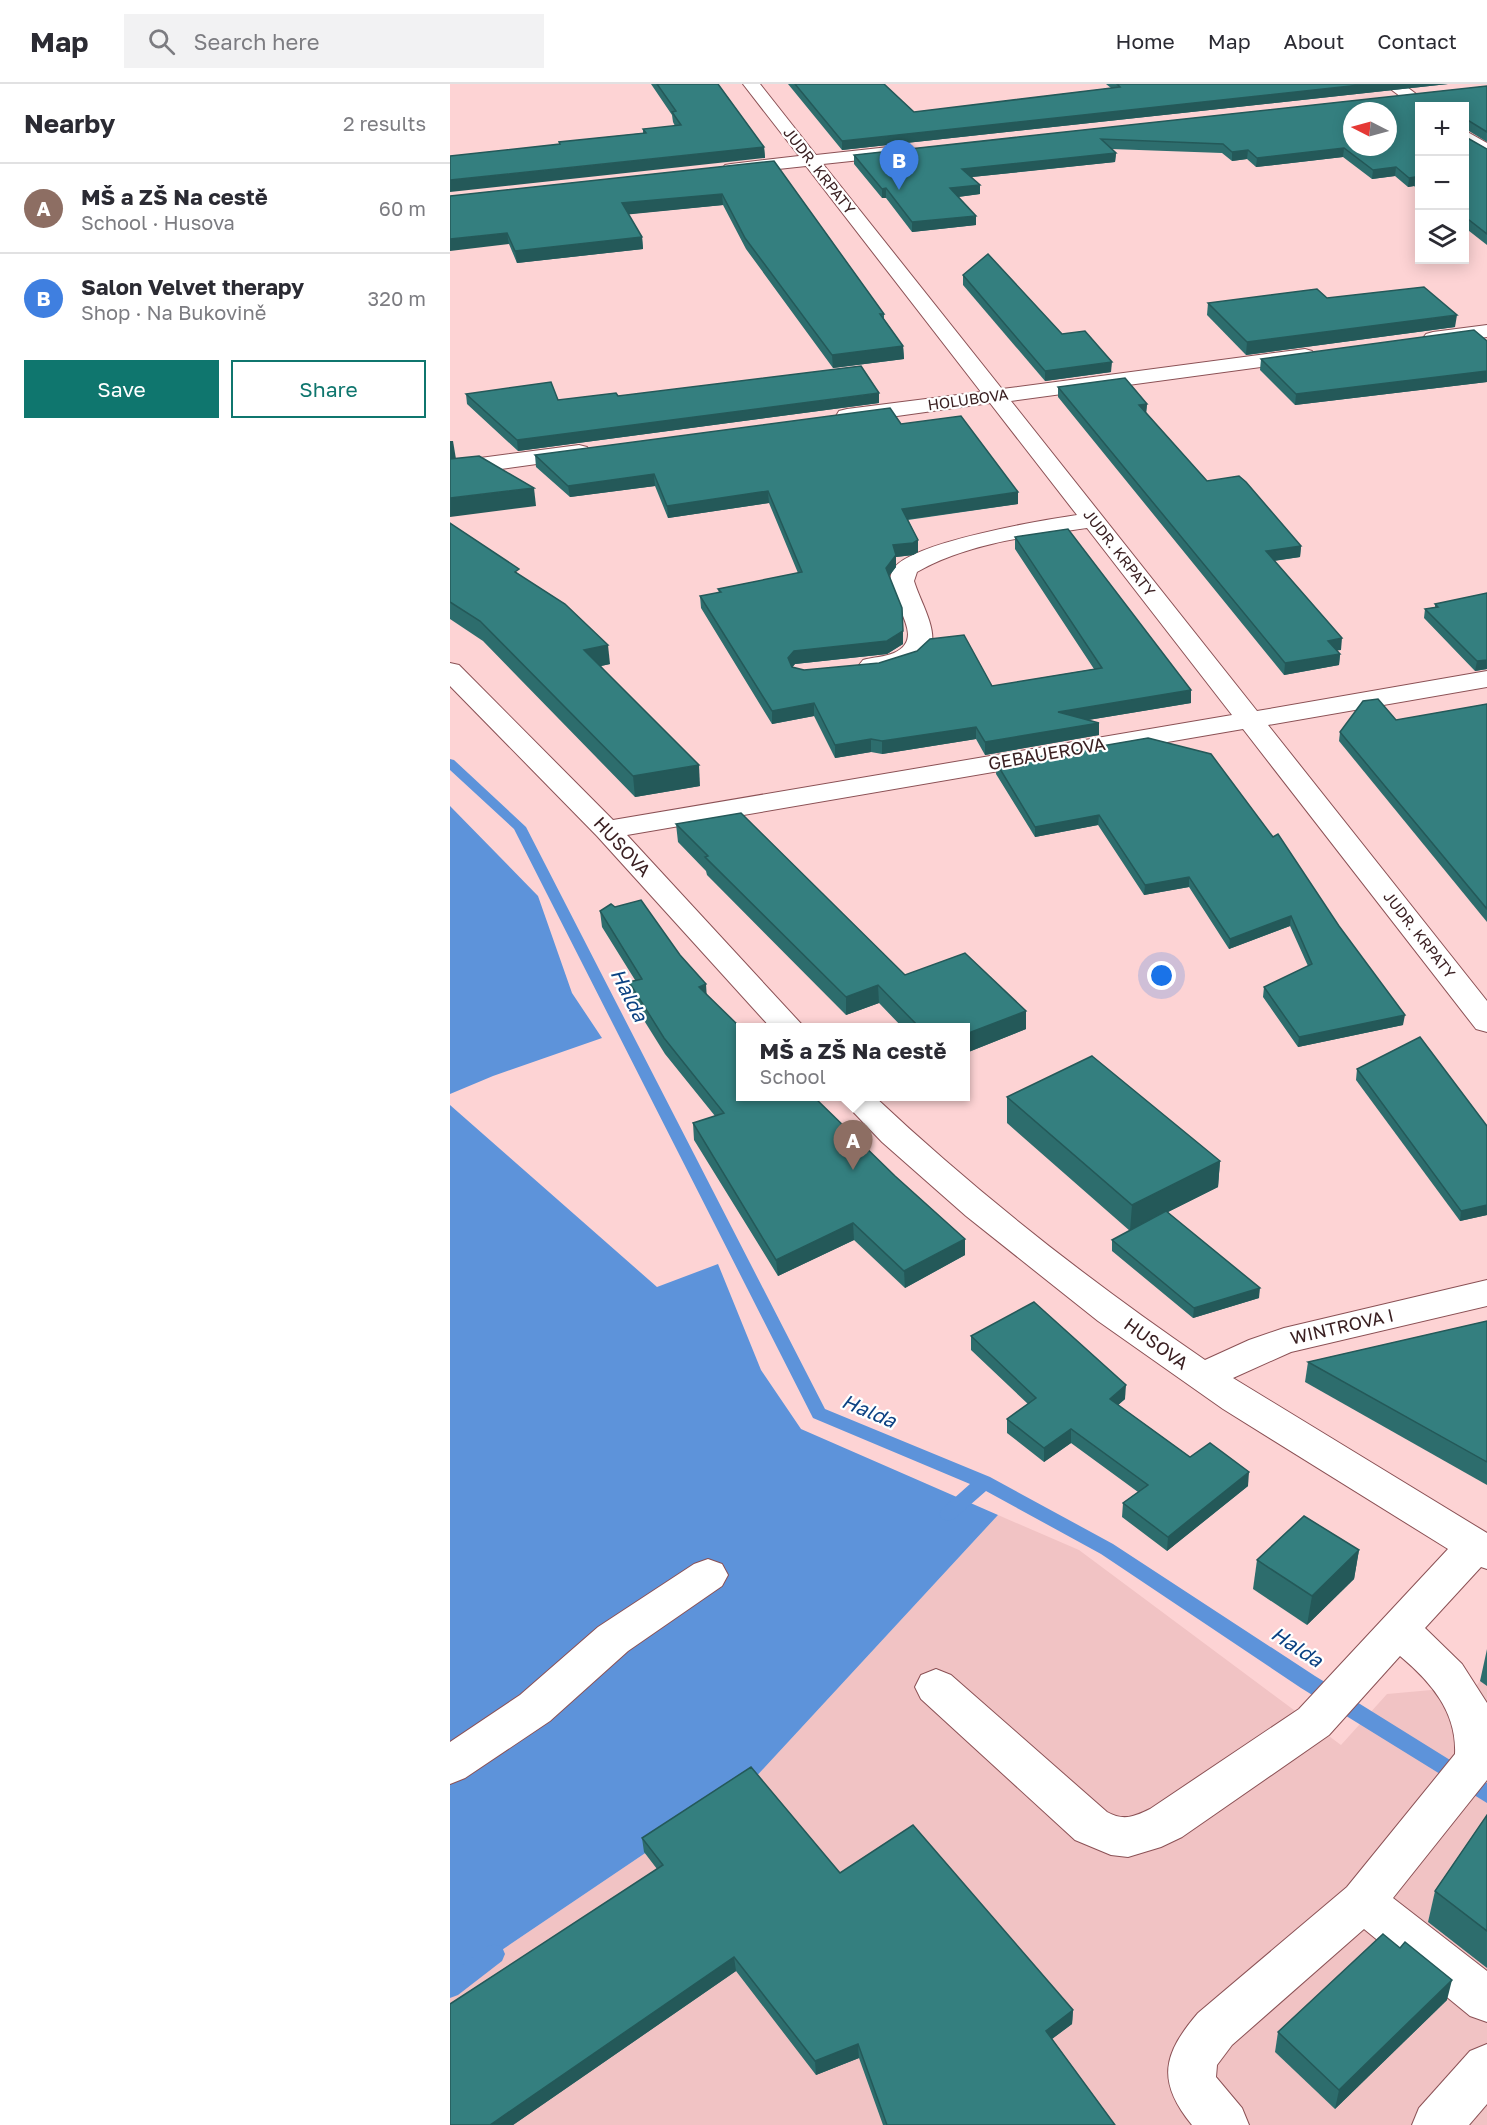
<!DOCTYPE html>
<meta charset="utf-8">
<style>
body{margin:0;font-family:"Golos Text",sans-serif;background:#f2f2f3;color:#2b2b33}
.controls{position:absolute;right:18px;top:18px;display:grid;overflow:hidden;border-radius:0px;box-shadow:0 3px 15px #0003}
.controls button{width:54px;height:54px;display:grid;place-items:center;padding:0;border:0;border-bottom:2px solid #e1e1e2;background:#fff;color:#2b2b33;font:30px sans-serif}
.compass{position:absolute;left:893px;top:18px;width:54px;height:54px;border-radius:50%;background:#fff;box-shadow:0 3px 15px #0003;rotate:276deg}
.you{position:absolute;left:712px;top:892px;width:21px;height:21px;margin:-15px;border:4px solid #fff;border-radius:50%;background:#1a73e8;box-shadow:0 0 0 9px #1a73e833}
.badge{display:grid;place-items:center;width:39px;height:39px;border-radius:50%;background:#0f766e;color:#fff;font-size:20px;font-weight:700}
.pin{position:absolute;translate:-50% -50px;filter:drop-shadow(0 2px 3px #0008)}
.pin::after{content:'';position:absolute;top:32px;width:21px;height:18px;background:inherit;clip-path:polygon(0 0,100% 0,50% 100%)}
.popup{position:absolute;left:286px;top:939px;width:234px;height:78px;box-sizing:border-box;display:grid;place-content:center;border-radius:0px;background:#fff;filter:drop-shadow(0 2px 4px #0005);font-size:20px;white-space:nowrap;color:#7c7c81}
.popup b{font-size:22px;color:#2b2b33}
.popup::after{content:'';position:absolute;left:50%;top:100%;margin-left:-12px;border:12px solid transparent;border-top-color:#fff}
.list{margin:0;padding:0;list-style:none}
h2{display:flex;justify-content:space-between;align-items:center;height:78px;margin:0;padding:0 24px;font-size:26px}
h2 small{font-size:20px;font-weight:400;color:#7c7c81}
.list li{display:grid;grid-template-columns:39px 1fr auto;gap:18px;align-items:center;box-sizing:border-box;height:90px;padding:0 24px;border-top:2px solid #e1e1e2}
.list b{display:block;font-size:22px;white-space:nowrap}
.list p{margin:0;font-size:20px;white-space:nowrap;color:#7c7c81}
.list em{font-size:20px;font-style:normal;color:#7c7c81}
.actions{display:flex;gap:12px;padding:18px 24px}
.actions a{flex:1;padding:14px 0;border:2px solid #0f766e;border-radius:0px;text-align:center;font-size:21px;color:#0f766e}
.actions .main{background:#0f766e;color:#fff}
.icon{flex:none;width:33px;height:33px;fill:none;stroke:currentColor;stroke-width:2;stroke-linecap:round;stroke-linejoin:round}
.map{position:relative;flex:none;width:1037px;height:2041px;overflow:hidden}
header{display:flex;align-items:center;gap:36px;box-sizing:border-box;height:84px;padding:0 30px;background:#fff;border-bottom:2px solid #e1e1e2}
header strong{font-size:28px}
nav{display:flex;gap:33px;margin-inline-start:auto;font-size:21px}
.search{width:420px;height:54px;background:#f2f2f3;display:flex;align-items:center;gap:15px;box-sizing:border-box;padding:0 21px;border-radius:0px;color:#7c7c81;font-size:22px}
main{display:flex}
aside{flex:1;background:#fff}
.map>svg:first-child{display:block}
</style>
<header>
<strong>Map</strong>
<div class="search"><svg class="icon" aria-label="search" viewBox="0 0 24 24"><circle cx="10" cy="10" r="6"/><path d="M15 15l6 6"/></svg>Search here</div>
<nav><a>Home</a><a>Map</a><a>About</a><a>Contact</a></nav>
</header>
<main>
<aside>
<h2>Nearby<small>2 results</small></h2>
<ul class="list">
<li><span class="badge" style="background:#8d6e63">A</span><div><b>MŠ a ZŠ Na cestě</b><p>School · Husova</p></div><em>60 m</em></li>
<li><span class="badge" style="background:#3f7fe0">B</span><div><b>Salon Velvet therapy</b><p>Shop · Na Bukovině</p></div><em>320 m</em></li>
</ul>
<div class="actions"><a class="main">Save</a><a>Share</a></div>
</aside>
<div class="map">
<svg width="1037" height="2041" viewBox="0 0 1037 2041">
<rect width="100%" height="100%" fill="#fdd3d4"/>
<!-- built -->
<path fill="#f1c3c4" d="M548,1431L629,1466L891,1661L937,1610L1026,1602L1037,1588V2041H0V1901L302,1697Z"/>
<!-- water -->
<g fill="#5d93da">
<path d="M0,722L88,812L122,909L152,954L43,992L0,1010Z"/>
<path d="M0,1021L207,1203L268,1180L311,1286L351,1345L548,1431L302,1697L0,1901Z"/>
</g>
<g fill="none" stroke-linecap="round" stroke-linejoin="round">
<!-- stream -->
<g fill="#5d93da" fill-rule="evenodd">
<path d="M0,675L4,676L76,743L375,1325L540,1393L663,1460L865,1592L1037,1699V1719L851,1604L651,1470L536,1407L504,1435L498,1437L492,1435L489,1430L492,1425L520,1400L363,1334L64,745L0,686Z"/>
<path d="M44,1860L52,1863L55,1870L52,1877L8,1911L0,1914V1891L36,1863Z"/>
</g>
<!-- minor casing -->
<g stroke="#8b5155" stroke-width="2">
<g id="minor">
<path d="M293,0H310L366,71L448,62L454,63L457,67L454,71L448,72L373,80L552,305L855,265L862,267L865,271L862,275L855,277L561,317L807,627L1037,587V603L818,641L1037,917V948L1026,945L793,645L177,751L355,944H321L147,752L0,602V579L9,581L163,736L782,631L637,444C581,452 517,459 467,488L464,497C473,527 505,570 455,582C441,586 427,590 413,586L409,581L413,576C423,573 435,573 444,569C483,551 426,509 444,484C463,458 593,436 627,431L540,319L397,339L389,337L386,332L389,327L397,325L531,308L356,82L281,90L275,89L272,85L275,81L281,80L349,72Z"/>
<path d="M934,0H953L982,22H970L968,26Z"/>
<path d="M1014,46L1037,59V72L1014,59Z"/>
<path d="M1037,241V253L983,260L976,258L973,254L976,250L983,248Z"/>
<path d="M129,361L137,363L140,368L137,373L0,392V378Z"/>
<path d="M388,1012H424C527,1109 638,1196 755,1276L799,1256L834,1244L1037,1196V1222L841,1268L783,1294L1037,1449V1485L1031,1483L975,1544L1012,1580L1037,1619V1696L943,1814L1037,1887V1938L1020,1932L914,1845L782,1961L767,1981L766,1993L792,2024L799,2041H742C706,1997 713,1970 748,1929L897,1803L1005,1670C1007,1628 981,1598 950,1572L879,1651L732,1753L711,1763L678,1773L661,1771L625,1756L471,1615L465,1603L471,1591L486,1585L501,1591L657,1728C673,1737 684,1733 700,1725L849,1625L998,1465L773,1325L648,1237L516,1132L432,1058Z"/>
<path d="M258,1475L272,1480L278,1491L272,1502L178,1567L100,1637L15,1694L0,1700V1658L70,1611L148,1543L244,1480Z"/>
<path d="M1037,1960V2020L1019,2041H962L969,2024L1020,1967Z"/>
</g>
</g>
<!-- minor -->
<use href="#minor" fill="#fff" fill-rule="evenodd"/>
</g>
<!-- wall -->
<g fill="#2d6d6d">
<path d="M201,0H268L314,63L315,74L109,60V58L193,49V45L225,42L223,38L222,31Z"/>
<path d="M338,0H434L464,28L661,4L656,0H998L392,66Z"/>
<path d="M1037,2V58L1014,44V22H969V106L964,102L958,103L945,92L922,95L893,73L806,83L797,75L782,77L772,69L661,65L666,69L665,78L522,93L530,110L508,113L526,141L462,148L436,114H432L404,80V71Z"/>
<path d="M1014,52L1037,65V161L1014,143Z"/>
<path d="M324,77L434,230V235L453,262L454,275L383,284L296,165L273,121L178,130L192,153L193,165L67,179L59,160L0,112Z"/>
<path d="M513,191L612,250L661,288L595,297L513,201Z"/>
<path d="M877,214L1005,243L796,271L757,231L758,219Z"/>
<path d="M1037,257V298L845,321L810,286L811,275Z"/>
<path d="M608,303L697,320L696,329L757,397L851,462L850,473L824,477L891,566H887L890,570L889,581L834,591L608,313Z"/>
<path d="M16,310L108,316L168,312L429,319L68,367L17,320Z"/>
<path d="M451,340L568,420L458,436L468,456V468L463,471L446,473V483L439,492L453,560L437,570L345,580L342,583L354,586L542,602L644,585L565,465V453L741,619L638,636L649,639V651L535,671L526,655L432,670L421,668L385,674L364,632L322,640L251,524L250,512L269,509L268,505L348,489L319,419L218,434L205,402L120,413L86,383L85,371Z"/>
<path d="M0,439L70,491L160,580L151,582L250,702L185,713L33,557L0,535Z"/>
<path d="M1037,509V585L1025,587L974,534L975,525L985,523V520Z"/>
<path d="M1037,620V838L889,657L890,648L946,636Z"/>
<path d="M698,654L953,941L848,963L813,913L814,903L858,882L840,842L779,865L739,803L694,811L648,741L585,753L546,690L547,680Z"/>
<path d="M226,740L455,891L576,945L516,969V944H453L429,919L396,931L257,791L256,787L228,758Z"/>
<path d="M150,827L256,910L515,1171L455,1204L404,1156L328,1192L244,1056L243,1039L265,1032L215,970L180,914L179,898L185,896L152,843Z"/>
<path d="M907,985L1037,1042V1131L1010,1137L906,996Z"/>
<path d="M557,1013L770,1077L768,1103L718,1128L809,1214L743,1234L662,1167V1156L680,1147L557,1039Z"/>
<path d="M1037,1237V1401L855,1298L858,1278Z"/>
<path d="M521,1252L675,1315L668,1321L740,1373L798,1402L717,1467L672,1433L673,1419L688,1408L621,1359L594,1378L557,1349V1335L578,1320L521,1266Z"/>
<path d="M909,1466L904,1495L857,1541L803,1505L807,1476Z"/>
<path d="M1037,1565V1602L1030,1597Z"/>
<path d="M1037,1731V1884L978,1838L985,1807Z"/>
<path d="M192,1754L390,1789L623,1926L622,1940L602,1955L665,2041H433L409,1974L366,1991L286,1887L63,2041H0L207,1785L194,1768Z"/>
<path d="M997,1916L885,2025L825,1968L828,1948Z"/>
</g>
<!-- shaded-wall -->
<g fill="#245959">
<path d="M919,0H998L392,66V57Z"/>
<path d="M314,63L315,74L0,108V96Z"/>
<path d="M894,64L893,73L806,83L807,74Z"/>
<path d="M798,66L797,75L782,77V68Z"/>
<path d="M666,69L665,78L512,94V85Z"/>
<path d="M946,83L945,92L922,95L923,86Z"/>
<path d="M965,93L964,102L958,103L959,94Z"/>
<path d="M530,101V110L500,114V104Z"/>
<path d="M436,104V114H432V105Z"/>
<path d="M272,110L273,121L173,131L172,119Z"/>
<path d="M526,132V141L462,148V138Z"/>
<path d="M57,149L59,160L0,167V155Z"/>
<path d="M192,153L193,165L67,179L65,167Z"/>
<path d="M1007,231L1005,243L796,271L797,258Z"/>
<path d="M453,262L454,275L383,284L382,271Z"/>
<path d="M662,278L661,288L595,297V287Z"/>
<path d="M1037,287V298L845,321L846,310Z"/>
<path d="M429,309V319L68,367L67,356Z"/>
<path d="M697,320L696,330L689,321Z"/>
<path d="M0,357H3L6,375L0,376Z"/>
<path d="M204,390L205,402L120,413L118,402Z"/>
<path d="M84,404L86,422L0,433V414Z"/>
<path d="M318,407L319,419L218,434L217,422Z"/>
<path d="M568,408V420L452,436V425Z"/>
<path d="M468,456V468L463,471L446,473V483L436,496V484L443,461Z"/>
<path d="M851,462L850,473L815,478L816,467Z"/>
<path d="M453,547V560L437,570L345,580L339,587L338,574L344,567Z"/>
<path d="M892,554L891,566L877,568L878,557Z"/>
<path d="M158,561L160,580L137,585L134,566Z"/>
<path d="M890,570L889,581L834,591L835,579Z"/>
<path d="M1037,576V585L1025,587L1027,577Z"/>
<path d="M741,606V619L608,641V628Z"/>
<path d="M364,619V632L322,640V627Z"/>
<path d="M649,639V651L535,671V658Z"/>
<path d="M526,643V655L432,670V657Z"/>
<path d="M421,655V668L385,674V661Z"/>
<path d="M249,681L250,702L185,713L183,692Z"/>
<path d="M649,731L648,741L585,753V743Z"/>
<path d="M739,793V803L694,811L695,801Z"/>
<path d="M841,832L840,842L779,865L780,855Z"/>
<path d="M256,900L257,916L249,903Z"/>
<path d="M428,901L429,919L396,931V913Z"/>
<path d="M576,927V945L516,969V950Z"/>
<path d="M955,931L953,941L848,963L849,953Z"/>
<path d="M770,1077L768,1103L680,1147L682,1121Z"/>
<path d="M1037,1121V1131L1010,1137L1011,1127Z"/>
<path d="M403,1139L404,1156L328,1192L326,1176Z"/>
<path d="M515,1155V1171L455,1204L454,1187Z"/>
<path d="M810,1204L809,1214L743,1234L744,1224Z"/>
<path d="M676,1301L675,1315L659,1329L660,1315Z"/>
<path d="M621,1345V1359L594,1378V1364Z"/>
<path d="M799,1388L798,1402L717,1467L718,1453Z"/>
<path d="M909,1466L904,1495L857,1541L862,1512Z"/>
<path d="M284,1873L286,1887L63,2041H40Z"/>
<path d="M1002,1896L997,1916L885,2025L889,2006Z"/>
<path d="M623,1926L622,1940L595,1960L596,1947Z"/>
<path d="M408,1960L409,1974L366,1991L365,1977Z"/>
</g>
<!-- building -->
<g fill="#347f7f" stroke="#245959" stroke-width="1.5" fill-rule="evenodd">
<path d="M207,0H268L314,63L0,96V72L110,60L109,58L196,49L193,45L231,41L222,28L226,27Z"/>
<path d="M345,0H434L464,28L670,3L667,0H919L392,57Z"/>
<path d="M1037,2V48L1016,35H1014V22H969V96L965,93L959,94L946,83L923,86L894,64L807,74L798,66L782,68L773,60L651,55L666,69L512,85L530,101L500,104L526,132L462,138L436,104L432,105L404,71ZM902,27H938V63H902Z"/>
<path d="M1014,52L1037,65V150L1014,132Z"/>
<path d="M324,77L434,230H430L453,262L382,271L295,154L272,110L172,119L192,153L65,167L57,149L0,155V112Z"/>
<path d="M538,170L612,250L635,247L662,278L595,287L513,191Z"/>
<path d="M974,203L1007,231L797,258L758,219L867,205L877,214Z"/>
<path d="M1024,246L1037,257V287L846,310L811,275Z"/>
<path d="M411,282L429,309L67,356L16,310L101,298L108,316L166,309L168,312Z"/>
<path d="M675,294L697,320L689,321L757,397L789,392L796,398L851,462L816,467L892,554L878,557L890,570L835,579L608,303Z"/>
<path d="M440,324L451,340L511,332L568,408L452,425L468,456L463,459L443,461L446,471L436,484L452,524L453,547L437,557L344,567L338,574L342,583L354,586L429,579L467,567L480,555L514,551L542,602L652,584L565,453L618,445L741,606L608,628L649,639L535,658L526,643L432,657L421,655L385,661L364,619L322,627L250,512L271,508L268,505L352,488L318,407L217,422L204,390L118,402L85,371Z"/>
<path d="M29,372L84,404L0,414V375Z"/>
<path d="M0,439L69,485L65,488L115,520L158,561L134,566L249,681L183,692L30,537L0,518Z"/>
<path d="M1037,509V576L1027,577L975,525L988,523L985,520Z"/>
<path d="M928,615L946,636L1037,620V825L890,648L913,617Z"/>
<path d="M698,654L761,670L823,753L828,750L889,842L955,931L849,953L814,903L862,880L841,832L780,855L739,793L695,801L649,731L585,743L547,680Z"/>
<path d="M291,729L455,891L515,869L576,927L516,950V944H470L428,901L396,913L255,773L258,772L226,740Z"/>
<path d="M191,816L230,871L256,900L249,903L291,944V1012H363L445,1092L515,1155L454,1187L403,1139L326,1176L243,1039L274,1029L214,954L179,898L192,895L150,827L161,820L165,823Z"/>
<path d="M970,953L1037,1042V1121L1011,1127L907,985Z"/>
<path d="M642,972L770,1077L682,1121L557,1013Z"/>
<path d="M716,1127L810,1204L744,1224L662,1156Z"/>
<path d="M584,1218L676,1301L660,1315L740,1373L760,1359L799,1388L718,1453L673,1419L698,1401L621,1345L594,1364L557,1335L586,1314L521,1252Z"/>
<path d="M1037,1237V1378L858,1278Z"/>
<path d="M854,1432L909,1466L862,1512L807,1476Z"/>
<path d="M301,1683L390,1789L463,1741L623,1926L596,1947L665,2041H437L408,1960L365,1977L284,1873L40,2041H0V1920L213,1781L192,1754Z"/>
<path d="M1037,1731V1847L985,1807Z"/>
<path d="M933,1850L950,1864L955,1858L1002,1896L889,2006L828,1948Z"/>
</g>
<g text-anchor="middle" stroke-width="4.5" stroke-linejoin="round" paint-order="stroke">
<!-- far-street labels -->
<g font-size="15" fill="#3a2022" stroke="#fff">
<text transform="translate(369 87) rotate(52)" y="5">JUDR. KRPATY</text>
<text transform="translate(518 316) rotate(-8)" y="5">HOLUBOVA</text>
<text transform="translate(669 469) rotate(52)" y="5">JUDR. KRPATY</text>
<text transform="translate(969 851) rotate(52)" y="5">JUDR. KRPATY</text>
</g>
<!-- street labels -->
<g font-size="18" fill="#3a2022" stroke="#fff">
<text transform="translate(597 670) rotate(-10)" y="6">GEBAUEROVA</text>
<text transform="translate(172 763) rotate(47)" y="6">HUSOVA</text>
<text transform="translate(892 1243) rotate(-13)" y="6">WINTROVA I</text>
<text transform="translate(706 1260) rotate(36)" y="6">HUSOVA</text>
</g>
<!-- water labels -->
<g font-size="20" font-style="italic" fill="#0c4283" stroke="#fff">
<text transform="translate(179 911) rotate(63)" y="7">Halda</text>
<text transform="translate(419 1327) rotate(23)" y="7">Halda</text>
<text transform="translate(847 1563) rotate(33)" y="7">Halda</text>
</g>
</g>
</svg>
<div class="controls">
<button>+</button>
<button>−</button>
<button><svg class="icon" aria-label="layers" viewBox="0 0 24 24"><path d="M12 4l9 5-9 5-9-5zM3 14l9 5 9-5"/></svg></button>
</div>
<svg class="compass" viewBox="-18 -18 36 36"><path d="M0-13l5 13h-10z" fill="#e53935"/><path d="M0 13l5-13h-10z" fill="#7c7c81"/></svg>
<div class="you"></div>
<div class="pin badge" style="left:403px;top:1086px;background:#8d6e63">A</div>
<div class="popup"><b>MŠ a ZŠ Na cestě</b>School</div>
<div class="pin badge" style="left:449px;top:106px;background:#3f7fe0">B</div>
</div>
</main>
